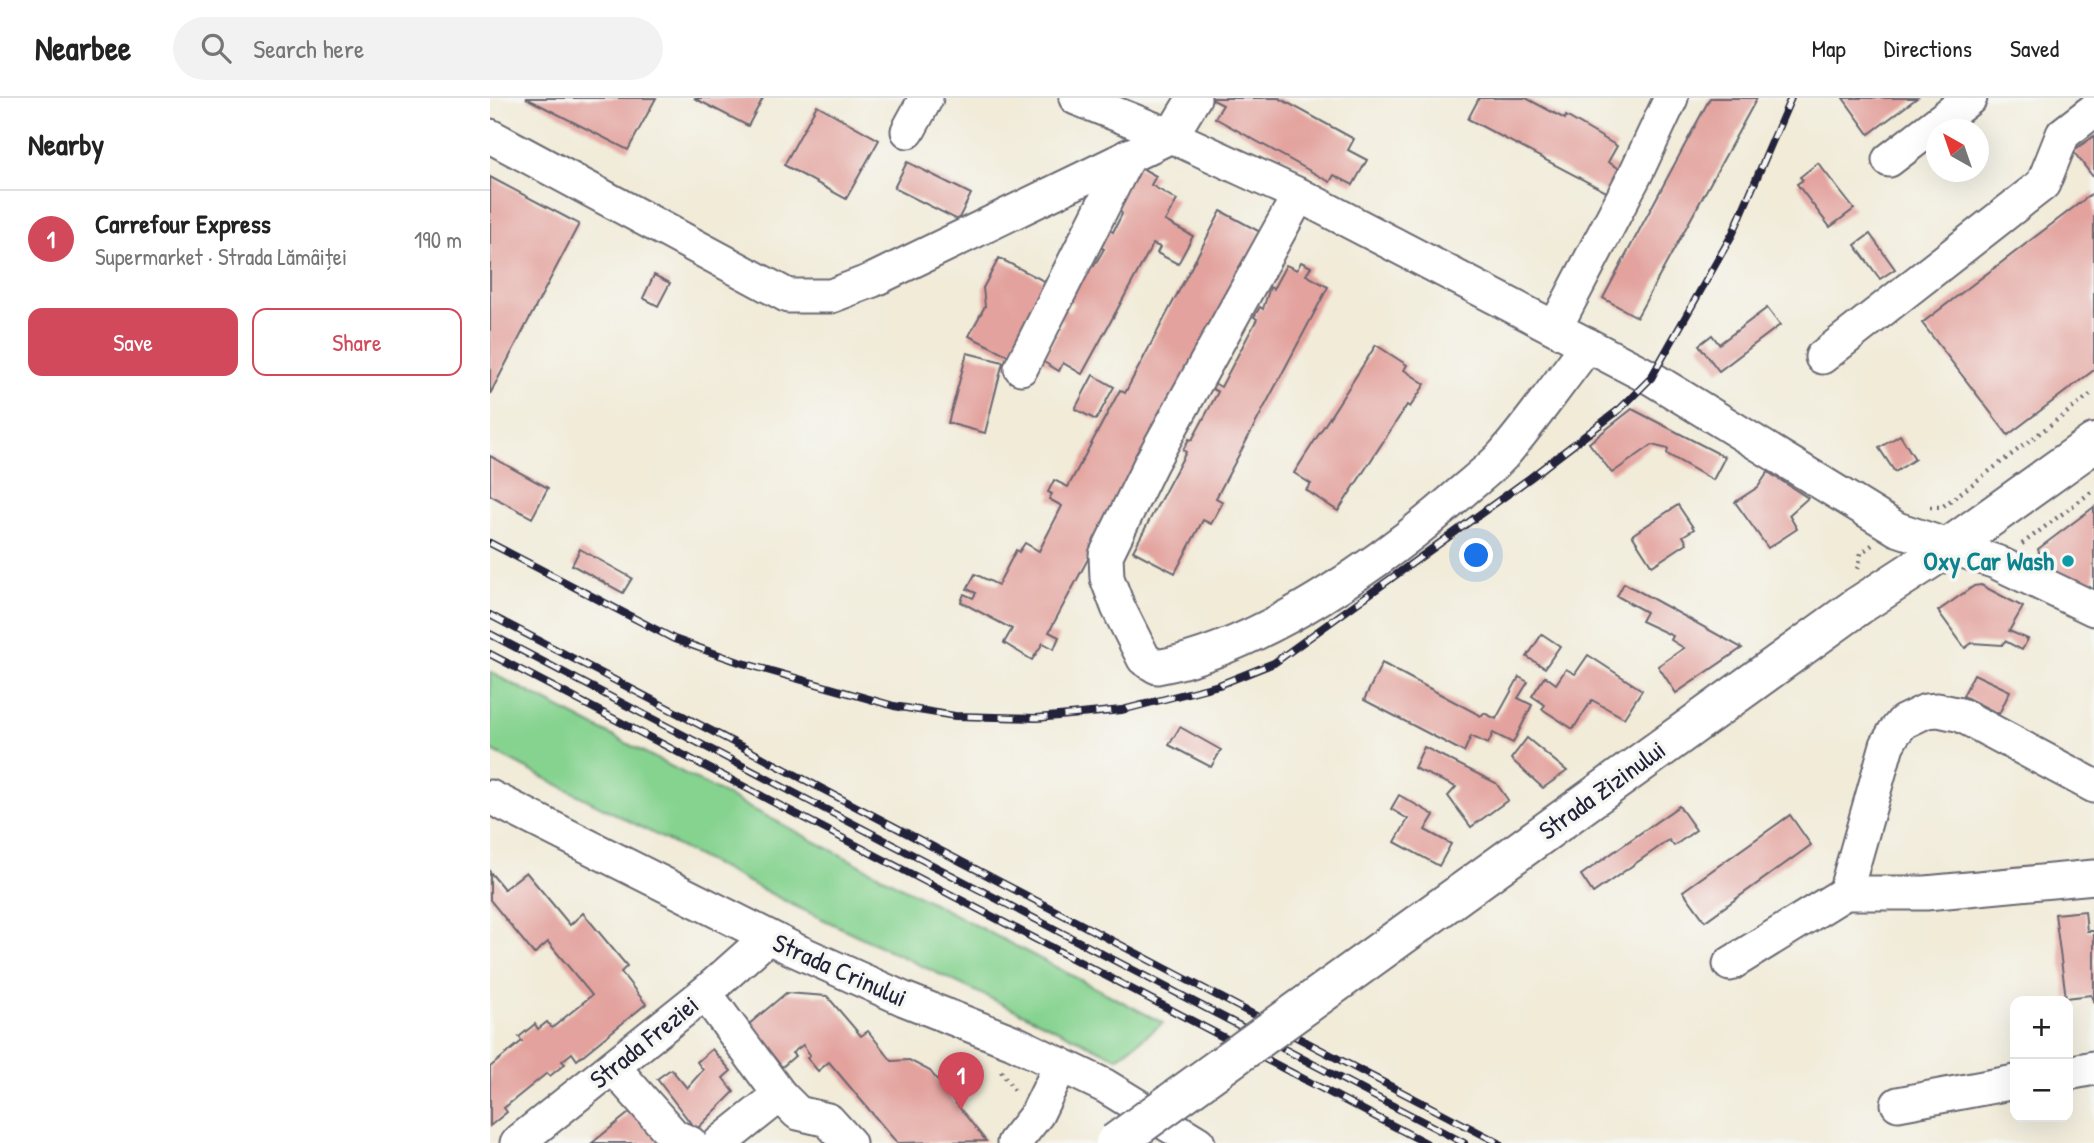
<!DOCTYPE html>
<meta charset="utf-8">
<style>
body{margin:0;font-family:"Patrick Hand",sans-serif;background:#f2f2f2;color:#222}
.controls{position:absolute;right:21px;bottom:21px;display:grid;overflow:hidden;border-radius:14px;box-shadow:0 7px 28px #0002}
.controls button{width:63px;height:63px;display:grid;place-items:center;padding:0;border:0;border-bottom:2px solid #e0e0e0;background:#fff;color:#222;font:35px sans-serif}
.compass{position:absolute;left:1436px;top:21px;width:63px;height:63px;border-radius:50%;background:#fff;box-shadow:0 7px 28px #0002;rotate:320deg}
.you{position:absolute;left:987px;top:458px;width:24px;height:24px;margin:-18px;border:5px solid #fff;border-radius:50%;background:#1a73e8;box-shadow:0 0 0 10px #1a73e833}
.badge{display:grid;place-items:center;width:46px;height:46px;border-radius:50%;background:#d1495b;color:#fff;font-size:23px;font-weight:700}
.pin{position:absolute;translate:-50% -58px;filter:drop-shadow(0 2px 4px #0008)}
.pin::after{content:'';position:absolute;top:37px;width:24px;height:21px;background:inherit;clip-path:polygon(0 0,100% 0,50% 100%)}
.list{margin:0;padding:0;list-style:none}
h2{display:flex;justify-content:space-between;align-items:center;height:91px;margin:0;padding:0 28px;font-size:30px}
h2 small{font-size:23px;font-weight:400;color:#767676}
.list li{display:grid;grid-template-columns:46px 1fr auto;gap:21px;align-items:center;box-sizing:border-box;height:98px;padding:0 28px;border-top:2px solid #e0e0e0}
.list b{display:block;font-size:26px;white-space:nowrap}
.list p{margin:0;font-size:23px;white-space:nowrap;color:#767676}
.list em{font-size:23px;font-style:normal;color:#767676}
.actions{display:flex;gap:14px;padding:21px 28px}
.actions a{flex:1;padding:16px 0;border:2px solid #d1495b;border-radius:14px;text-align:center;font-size:24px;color:#d1495b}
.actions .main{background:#d1495b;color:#fff}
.icon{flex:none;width:38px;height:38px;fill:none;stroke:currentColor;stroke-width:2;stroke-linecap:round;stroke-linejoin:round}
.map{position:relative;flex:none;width:1604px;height:1045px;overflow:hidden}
header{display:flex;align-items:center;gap:42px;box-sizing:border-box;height:98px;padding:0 35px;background:#fff;border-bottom:2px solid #e0e0e0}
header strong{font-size:33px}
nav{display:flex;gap:38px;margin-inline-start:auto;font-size:24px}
.search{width:490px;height:63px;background:#f2f2f2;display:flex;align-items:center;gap:18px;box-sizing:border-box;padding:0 24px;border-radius:38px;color:#767676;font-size:26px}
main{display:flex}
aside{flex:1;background:#fff}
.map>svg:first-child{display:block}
</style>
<header>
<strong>Nearbee</strong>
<div class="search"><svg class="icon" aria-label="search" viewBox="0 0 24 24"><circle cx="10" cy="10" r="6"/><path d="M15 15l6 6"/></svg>Search here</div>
<nav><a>Map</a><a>Directions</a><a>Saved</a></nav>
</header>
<main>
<aside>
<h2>Nearby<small></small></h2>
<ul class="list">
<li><span class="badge">1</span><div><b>Carrefour Express</b><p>Supermarket · Strada Lămâiței</p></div><em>190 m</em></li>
</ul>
<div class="actions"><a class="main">Save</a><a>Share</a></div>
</aside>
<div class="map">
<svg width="1604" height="1045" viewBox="0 0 1604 1045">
<rect width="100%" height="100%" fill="#f6f6f2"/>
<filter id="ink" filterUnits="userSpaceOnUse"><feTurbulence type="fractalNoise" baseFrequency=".0143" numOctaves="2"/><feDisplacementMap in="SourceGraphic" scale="14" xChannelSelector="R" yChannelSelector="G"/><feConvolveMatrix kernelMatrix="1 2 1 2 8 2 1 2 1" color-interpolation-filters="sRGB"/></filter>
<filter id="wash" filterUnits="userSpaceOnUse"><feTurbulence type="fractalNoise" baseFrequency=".00686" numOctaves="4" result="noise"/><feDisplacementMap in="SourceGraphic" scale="28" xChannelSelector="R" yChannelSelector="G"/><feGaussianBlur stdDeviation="1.57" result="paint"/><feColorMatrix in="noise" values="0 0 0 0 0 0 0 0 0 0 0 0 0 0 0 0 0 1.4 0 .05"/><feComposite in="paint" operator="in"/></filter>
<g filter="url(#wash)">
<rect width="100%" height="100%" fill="#f1ebd8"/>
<!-- green -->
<path fill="#86d390" stroke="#547a66" stroke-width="2" d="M0,574L673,925L627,960L305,808L0,652Z"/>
<g id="blocks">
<!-- building -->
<g fill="#e3a29d">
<path d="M36,0H166L138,52Z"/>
<path d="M204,0H273L258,28Z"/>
<path d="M719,0H789L864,41L858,52L877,62L863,87L844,77L840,84L725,20L733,7Z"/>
<path d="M989,0H1036L1075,21L1076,18L1127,48L1118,64L1132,72L1120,96L978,21Z"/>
<path d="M1220,0H1267L1147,219L1113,200Z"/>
<path d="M1353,0H1427L1379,36Z"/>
<path d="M327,7L389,42L356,101L294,67Z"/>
<path d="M1604,38V80L1583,53Z"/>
<path d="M417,64L481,96L468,122L404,90Z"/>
<path d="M1328,65L1364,111L1340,129L1307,86L1313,82L1310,79Z"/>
<path d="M646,67L666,78L661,87L687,102L675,123L703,138L688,166L667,155L670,149L663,146L592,276L573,265L569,273L552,263L574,223L566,219L571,210L579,214L584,205L576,201L596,163L604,168L614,151L606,147L616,130L623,134L632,116L625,105Z"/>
<path d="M0,79L89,126L0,296Z"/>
<path d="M1604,94V272L1518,337L1432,225Z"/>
<path d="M731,113L772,135L559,534L569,539L564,551L553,545L542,562L514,545L522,531L471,504L474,496L483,500L486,495L477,491L485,476L508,487L526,452L529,454L535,445L549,453L572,408L559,401L562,396L558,394L564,382L578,389L630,292L635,295Z"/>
<path d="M1380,136L1405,171L1390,181L1365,147Z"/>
<path d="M509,160L556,184L519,258L479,238L495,208L493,190Z"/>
<path d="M811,164L821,169L816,177L838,189L726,400L733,404L721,426L713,422L685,475L643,453L696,354L693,352L699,341L702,342L728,294L719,289L722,284L731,289L767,221L764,219L770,209L773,211L780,189L783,191L796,167L807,172Z"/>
<path d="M164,177L180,185L168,208L153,200Z"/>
<path d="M1277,210L1290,227L1229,273L1209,247L1222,237L1229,246Z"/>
<path d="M886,247L917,267L914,272L935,286L920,309L917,307L848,413L816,392L821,386L804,375Z"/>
<path d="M477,255L513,264L495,335L458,325Z"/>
<path d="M603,277L624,289L606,322L585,311Z"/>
<path d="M1142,311L1235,359L1223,382L1177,356L1178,351L1162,347L1122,375L1099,345Z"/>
<path d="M1410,337L1425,361L1405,374L1389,350Z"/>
<path d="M0,358L58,390L42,420L0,397Z"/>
<path d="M1278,374L1318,400L1299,417L1307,431L1278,450L1245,404L1268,389Z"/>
<path d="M1188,407L1204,431L1193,438L1197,445L1162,468L1142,437Z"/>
<path d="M1604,409V502L1556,475L1548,451Z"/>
<path d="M90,451L142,480L133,495L82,467Z"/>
<path d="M1134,485L1252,550L1186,595L1168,568L1194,550L1181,542L1183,538L1151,523L1156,514L1127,498Z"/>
<path d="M1491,487L1533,509L1519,533L1538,541L1532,552L1515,543L1512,547L1482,545L1475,550L1448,513L1484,488Z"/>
<path d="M1052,536L1070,548L1055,570L1037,559Z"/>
<path d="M1098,557L1152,592L1134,620L1102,602L1083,631L1052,611L1055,607L1042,598L1055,578L1066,586L1076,571L1085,576Z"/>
<path d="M892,565L991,618L994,615L1006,621L1029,579L1038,584L1028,600L1042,607L1023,645L1003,635L998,646L981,638L974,654L874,602Z"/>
<path d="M1484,576L1520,593L1509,616L1473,598Z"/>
<path d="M690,629L731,652L721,669L679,647Z"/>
<path d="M1037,640L1077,673L1053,690L1021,661Z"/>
<path d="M934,649L1006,685L1018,702L981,729L958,698L966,689L924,670Z"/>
<path d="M909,697L944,717L935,732L961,746L949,768L905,744L918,721L901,711Z"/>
<path d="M1189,708L1206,732L1184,748L1179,742L1103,795L1091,777Z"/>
<path d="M1300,717L1321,747L1215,823L1193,793Z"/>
<path d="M0,774L14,791L36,774L80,827L93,815L137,868L131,874L156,906L87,962L82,955L72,963L75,966L60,978L57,975L14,1010L17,1014L0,1028V969L32,943L29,939L45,926L48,931L57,924L62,930L102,897L58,844L44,856L0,802Z"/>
<path d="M1595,813L1597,833H1604V905L1601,897L1576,900L1565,816Z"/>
<path d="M296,895L337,898L371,938L378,933L402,963L419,962L440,973L496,1043L407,1045L339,964L328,973L317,960L320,957L313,947L302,955L305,958L292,969L258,927Z"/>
<path d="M222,951L241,973L233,980L244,994L206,1032L167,981L181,971L197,990L213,972L207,964Z"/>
<path d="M144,1011L171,1045H102Z"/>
</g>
</g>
</g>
<g filter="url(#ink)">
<use href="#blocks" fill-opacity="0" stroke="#6a6872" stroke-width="2"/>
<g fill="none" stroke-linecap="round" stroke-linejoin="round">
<!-- minor casing -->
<g stroke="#6a6872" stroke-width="37">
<g id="minor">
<path d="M586,0L681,38"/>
<path d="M704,0L681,38L809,97L1161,280L1407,431L1506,464L1604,511"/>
<path d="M418,33L436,0"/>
<path d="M0,38L298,198H341L383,182L681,38"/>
<path d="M1399,62L1480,0"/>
<path d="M809,97L661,365L616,457L617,480L628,509L654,561L667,569C771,550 896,462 974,392C987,381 1001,370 1013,357C1043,322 1070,283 1098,247"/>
<path d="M1065,230L1146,75L1181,0"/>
<path d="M1332,259L1553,86L1573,36L1604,12"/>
<path d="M531,270L638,58"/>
<path d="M0,699L305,852L414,901L523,944L615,988L708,1045"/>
<path d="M1355,795L1397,647L1404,635L1413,624L1436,613L1448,612L1471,617L1604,688"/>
<path d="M1240,866L1355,795H1436L1604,779"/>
<path d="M215,895L290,997L230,1045"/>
<path d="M123,969L184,1038L200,1045"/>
<path d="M1578,975L1604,970"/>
<path d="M290,997L308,1015L338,1022L359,1045"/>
<path d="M1408,1006L1525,984"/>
<path d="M27,1045L215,895L278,839"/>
<path d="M524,1045L547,1016L571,967"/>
</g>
</g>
<!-- major casing -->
<g stroke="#6a6872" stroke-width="42">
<path id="major" d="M1368,508L1459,449L1604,345"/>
</g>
<!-- path -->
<g stroke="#6a6872" stroke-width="4.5" stroke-dasharray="2 5" stroke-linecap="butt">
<path d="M1440,409H1452L1604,294"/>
<path d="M1532,446L1604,392"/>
<path d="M1368,471L1371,455L1382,447"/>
<path d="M511,973L525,994"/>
</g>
<!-- minor -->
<use href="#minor" stroke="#fff" stroke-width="33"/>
<!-- major -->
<use href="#major" stroke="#fff" stroke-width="38"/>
<!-- rail casing -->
<g stroke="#22223b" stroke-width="8">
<g id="rail">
<path d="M0,445L184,541L249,564L404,608L465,618L547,620L632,612L729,587L784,565L1040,380L1130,311L1161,280L1243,135L1301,0"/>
<path d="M0,517L1009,1045"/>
<path d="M0,536L974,1045"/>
<path d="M0,556L936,1045"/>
</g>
</g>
<!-- rail -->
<use href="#rail" stroke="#f6f6f2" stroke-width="5" stroke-dasharray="16" stroke-linecap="butt"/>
<!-- major-bridge casing -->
<g stroke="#6a6872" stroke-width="42" stroke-linecap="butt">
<path id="major-bridge" d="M625,1045L1368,508"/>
</g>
<!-- major-bridge -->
<use href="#major-bridge" stroke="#fff" stroke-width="38"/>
</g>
</g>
<!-- markers -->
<circle fill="#0f9aa8" stroke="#f6f6f2" stroke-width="2.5" cx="1578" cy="463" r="7"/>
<g text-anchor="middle" stroke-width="7" stroke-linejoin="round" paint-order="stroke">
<!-- culture labels -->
<g font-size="26" font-weight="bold" fill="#0d838f" stroke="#f6f6f2" text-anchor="end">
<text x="1564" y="472">Oxy Car Wash</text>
</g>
<!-- street labels -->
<g font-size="26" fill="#22223b" stroke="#f6f6f2">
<text transform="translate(1112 692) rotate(-36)" y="9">Strada Zizinului</text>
<text transform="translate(350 872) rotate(24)" y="9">Strada Crinului</text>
<text transform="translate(154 944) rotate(-39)" y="9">Strada Freziei</text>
</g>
</g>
</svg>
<div class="controls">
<button>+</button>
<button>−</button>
</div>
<svg class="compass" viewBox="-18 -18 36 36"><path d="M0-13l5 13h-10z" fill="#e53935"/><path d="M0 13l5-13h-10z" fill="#767676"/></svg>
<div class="you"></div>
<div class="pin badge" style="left:471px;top:1012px">1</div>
</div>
</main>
